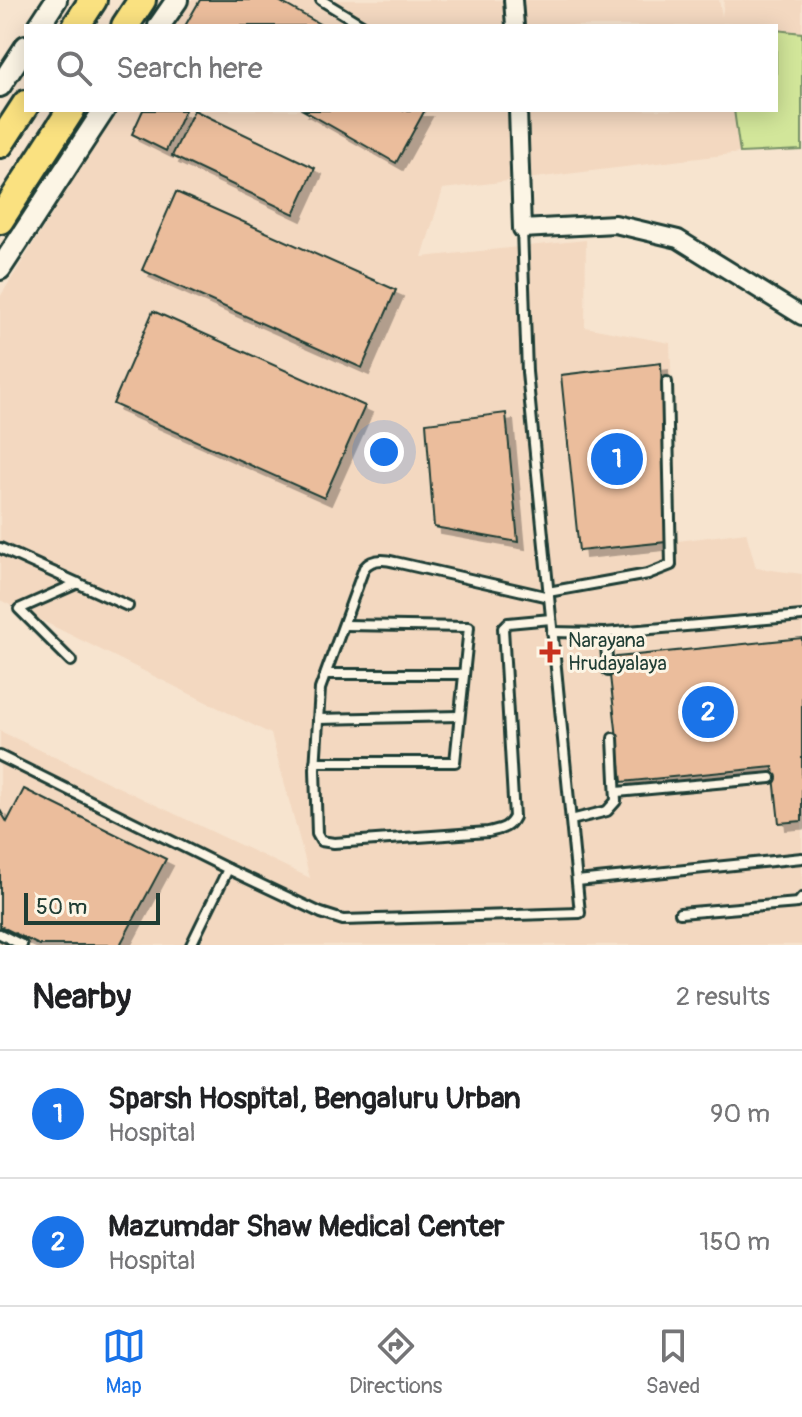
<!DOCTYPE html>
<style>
body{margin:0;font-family:Pangolin,sans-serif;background:#f2f2f2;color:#202124}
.scale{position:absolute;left:24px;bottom:20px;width:136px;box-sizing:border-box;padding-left:8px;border:4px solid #1f3d34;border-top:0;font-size:22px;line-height:28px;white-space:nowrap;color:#1f3d34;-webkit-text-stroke:6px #fcf5e5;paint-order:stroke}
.you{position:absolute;left:384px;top:452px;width:28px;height:28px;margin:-20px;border:6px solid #fff;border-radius:50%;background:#1a73e8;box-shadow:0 0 0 12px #1a73e833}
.badge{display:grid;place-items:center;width:52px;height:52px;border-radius:50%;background:#1a73e8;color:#fff;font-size:26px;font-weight:700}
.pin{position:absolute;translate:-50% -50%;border:4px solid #fff;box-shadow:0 2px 8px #0006}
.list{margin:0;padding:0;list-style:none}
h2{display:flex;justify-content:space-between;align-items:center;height:104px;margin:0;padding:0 32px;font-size:34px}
h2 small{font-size:26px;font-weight:400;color:#757577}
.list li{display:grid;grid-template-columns:52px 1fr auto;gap:24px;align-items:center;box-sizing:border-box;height:128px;padding:0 32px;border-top:2px solid #e0e0e0}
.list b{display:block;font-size:30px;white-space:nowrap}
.list p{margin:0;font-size:26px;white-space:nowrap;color:#757577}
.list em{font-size:26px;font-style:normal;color:#757577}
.icon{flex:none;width:44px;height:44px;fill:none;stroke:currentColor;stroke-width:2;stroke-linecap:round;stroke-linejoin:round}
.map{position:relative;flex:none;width:802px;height:945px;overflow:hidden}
.search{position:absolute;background:#fff;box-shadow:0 4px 20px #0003;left:24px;right:24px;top:24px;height:88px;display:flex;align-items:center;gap:20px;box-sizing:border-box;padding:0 28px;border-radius:0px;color:#757577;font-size:30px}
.sheet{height:360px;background:#fff}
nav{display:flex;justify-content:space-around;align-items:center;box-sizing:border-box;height:112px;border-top:2px solid #e0e0e0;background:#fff;font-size:22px;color:#757577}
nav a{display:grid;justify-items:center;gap:4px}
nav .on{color:#1a73e8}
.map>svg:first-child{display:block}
</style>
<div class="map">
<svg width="802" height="945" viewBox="0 0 802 945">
<defs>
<filter id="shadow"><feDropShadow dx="7" dy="7" stdDeviation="0" flood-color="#0004"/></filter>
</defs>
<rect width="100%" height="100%" fill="#f7e4cf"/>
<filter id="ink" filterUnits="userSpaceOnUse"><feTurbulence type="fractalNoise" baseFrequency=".0125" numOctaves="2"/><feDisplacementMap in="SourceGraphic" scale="16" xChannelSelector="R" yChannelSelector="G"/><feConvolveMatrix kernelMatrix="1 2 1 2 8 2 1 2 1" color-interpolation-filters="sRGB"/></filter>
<g filter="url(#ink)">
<!-- built -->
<g fill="#f3d8c0">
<path d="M186,0H719L722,17L724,0H802V33L776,30V26H748L723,23L722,26H170Z"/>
<path d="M117,110H734L740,153L443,189L422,257L586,240L585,327L670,343L678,541L746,532L756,568L802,574V945H0V731L310,878L271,734L0,600V297Z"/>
</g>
<!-- green -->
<path fill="#d2e69a" stroke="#789267" stroke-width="2" d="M776,30L802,33V150L740,153L734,110H776Z"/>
<!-- building -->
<g fill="#ebbd9c" stroke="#1f3d34" stroke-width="2" filter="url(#shadow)">
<path d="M200,0H277L323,26H185Z"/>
<path d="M143,110H185L166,151L132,134Z"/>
<path d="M194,110L315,168L294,214L172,156Z"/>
<path d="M303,110H425L396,163Z"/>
<path d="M176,192L396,290L362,368L142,270Z"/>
<path d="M153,311L365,406L324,498L113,404Z"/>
<path d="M661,363L666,542L579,551L561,375Z"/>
<path d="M506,413L518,542L434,527L426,423Z"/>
<path d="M802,638V821L779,823L773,767L622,782L608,658Z"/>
<path d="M24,789L166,859L120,945H39L0,926V810L7,822Z"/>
</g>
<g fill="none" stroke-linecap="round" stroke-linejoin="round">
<!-- service casing -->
<g stroke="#1f3d34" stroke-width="14">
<g id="service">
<path d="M321,0L362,25"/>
<path d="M0,548L128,606"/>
<path d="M548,592L648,574L671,565L667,382"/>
<path d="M549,597L395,562C384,559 372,558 364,568L320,689L315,769L317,834L321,841L334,843L488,832C500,829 508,829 514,817L503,628L508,623L551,619"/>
<path d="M552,632L605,633L802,616"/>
<path d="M605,633L608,671"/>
<path d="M71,661L19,609L78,583"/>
<path d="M327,674H464"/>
<path d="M318,719L459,716"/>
<path d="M0,756L228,869L321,913L343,920L580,913L527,372L522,229"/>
<path d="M315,762H455L469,627L344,625"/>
<path d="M617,792L771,778"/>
<path d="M571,820L607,811L616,801L613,738"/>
<path d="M577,881L802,858"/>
<path d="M680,913L798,903L802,898"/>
<path d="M0,934L22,945"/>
<path d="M191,945L228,869"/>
</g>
</g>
<!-- minor casing -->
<g stroke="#1f3d34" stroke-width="22">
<g id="minor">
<path d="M513,0L515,26"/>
<path d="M518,110L522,229L615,224L678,239L802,316"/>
</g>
</g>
<!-- tertiary casing -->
<g stroke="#1f3d34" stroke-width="26">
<g id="tertiary">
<path d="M39,26L56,0"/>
<path d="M159,26L177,0"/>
<path d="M0,86L26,46"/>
<path d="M0,269L104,110"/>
</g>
</g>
<!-- trunk casing -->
<g stroke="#1f3d34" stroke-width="32">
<g id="trunk">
<path d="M76,26L93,0"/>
<path d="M125,26L142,0"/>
<path d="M0,144L26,104"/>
<path d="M0,220L71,110"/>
</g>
</g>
<!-- service -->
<use href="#service" stroke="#fcf5e5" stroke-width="8"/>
<!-- minor -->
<use href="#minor" stroke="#fcf5e5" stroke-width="16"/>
<!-- tertiary -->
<use href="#tertiary" stroke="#fcf5e5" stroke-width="20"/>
<!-- trunk -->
<use href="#trunk" stroke="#fae180" stroke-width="26"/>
</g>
</g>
<!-- markers -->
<path fill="#c8321e" stroke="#fcf5e5" stroke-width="3" d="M546 640h8v8h8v8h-8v8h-8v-8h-8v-8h8z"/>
<g text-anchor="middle" stroke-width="6" stroke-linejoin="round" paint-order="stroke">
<!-- poi labels -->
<g font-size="20" fill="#1f3d34" stroke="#fcf5e5" text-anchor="start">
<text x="568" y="647">Narayana<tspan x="568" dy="23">Hrudayalaya</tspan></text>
</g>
</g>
</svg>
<div class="scale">50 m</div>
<div class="you"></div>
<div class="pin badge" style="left:617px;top:459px">1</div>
<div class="pin badge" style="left:708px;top:712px">2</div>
<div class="search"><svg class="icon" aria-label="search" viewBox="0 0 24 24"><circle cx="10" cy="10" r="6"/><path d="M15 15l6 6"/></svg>Search here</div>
</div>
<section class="sheet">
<h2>Nearby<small>2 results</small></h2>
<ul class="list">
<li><span class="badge">1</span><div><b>Sparsh Hospital, Bengaluru Urban</b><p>Hospital</p></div><em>90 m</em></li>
<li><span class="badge">2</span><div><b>Mazumdar Shaw Medical Center</b><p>Hospital</p></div><em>150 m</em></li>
</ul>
</section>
<nav>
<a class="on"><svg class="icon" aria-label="map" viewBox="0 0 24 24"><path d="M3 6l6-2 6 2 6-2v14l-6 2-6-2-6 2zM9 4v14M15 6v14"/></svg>Map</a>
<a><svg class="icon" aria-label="directions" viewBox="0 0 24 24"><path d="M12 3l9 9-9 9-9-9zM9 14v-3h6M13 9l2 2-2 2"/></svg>Directions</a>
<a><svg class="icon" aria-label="saved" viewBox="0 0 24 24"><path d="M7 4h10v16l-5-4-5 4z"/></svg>Saved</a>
</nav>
